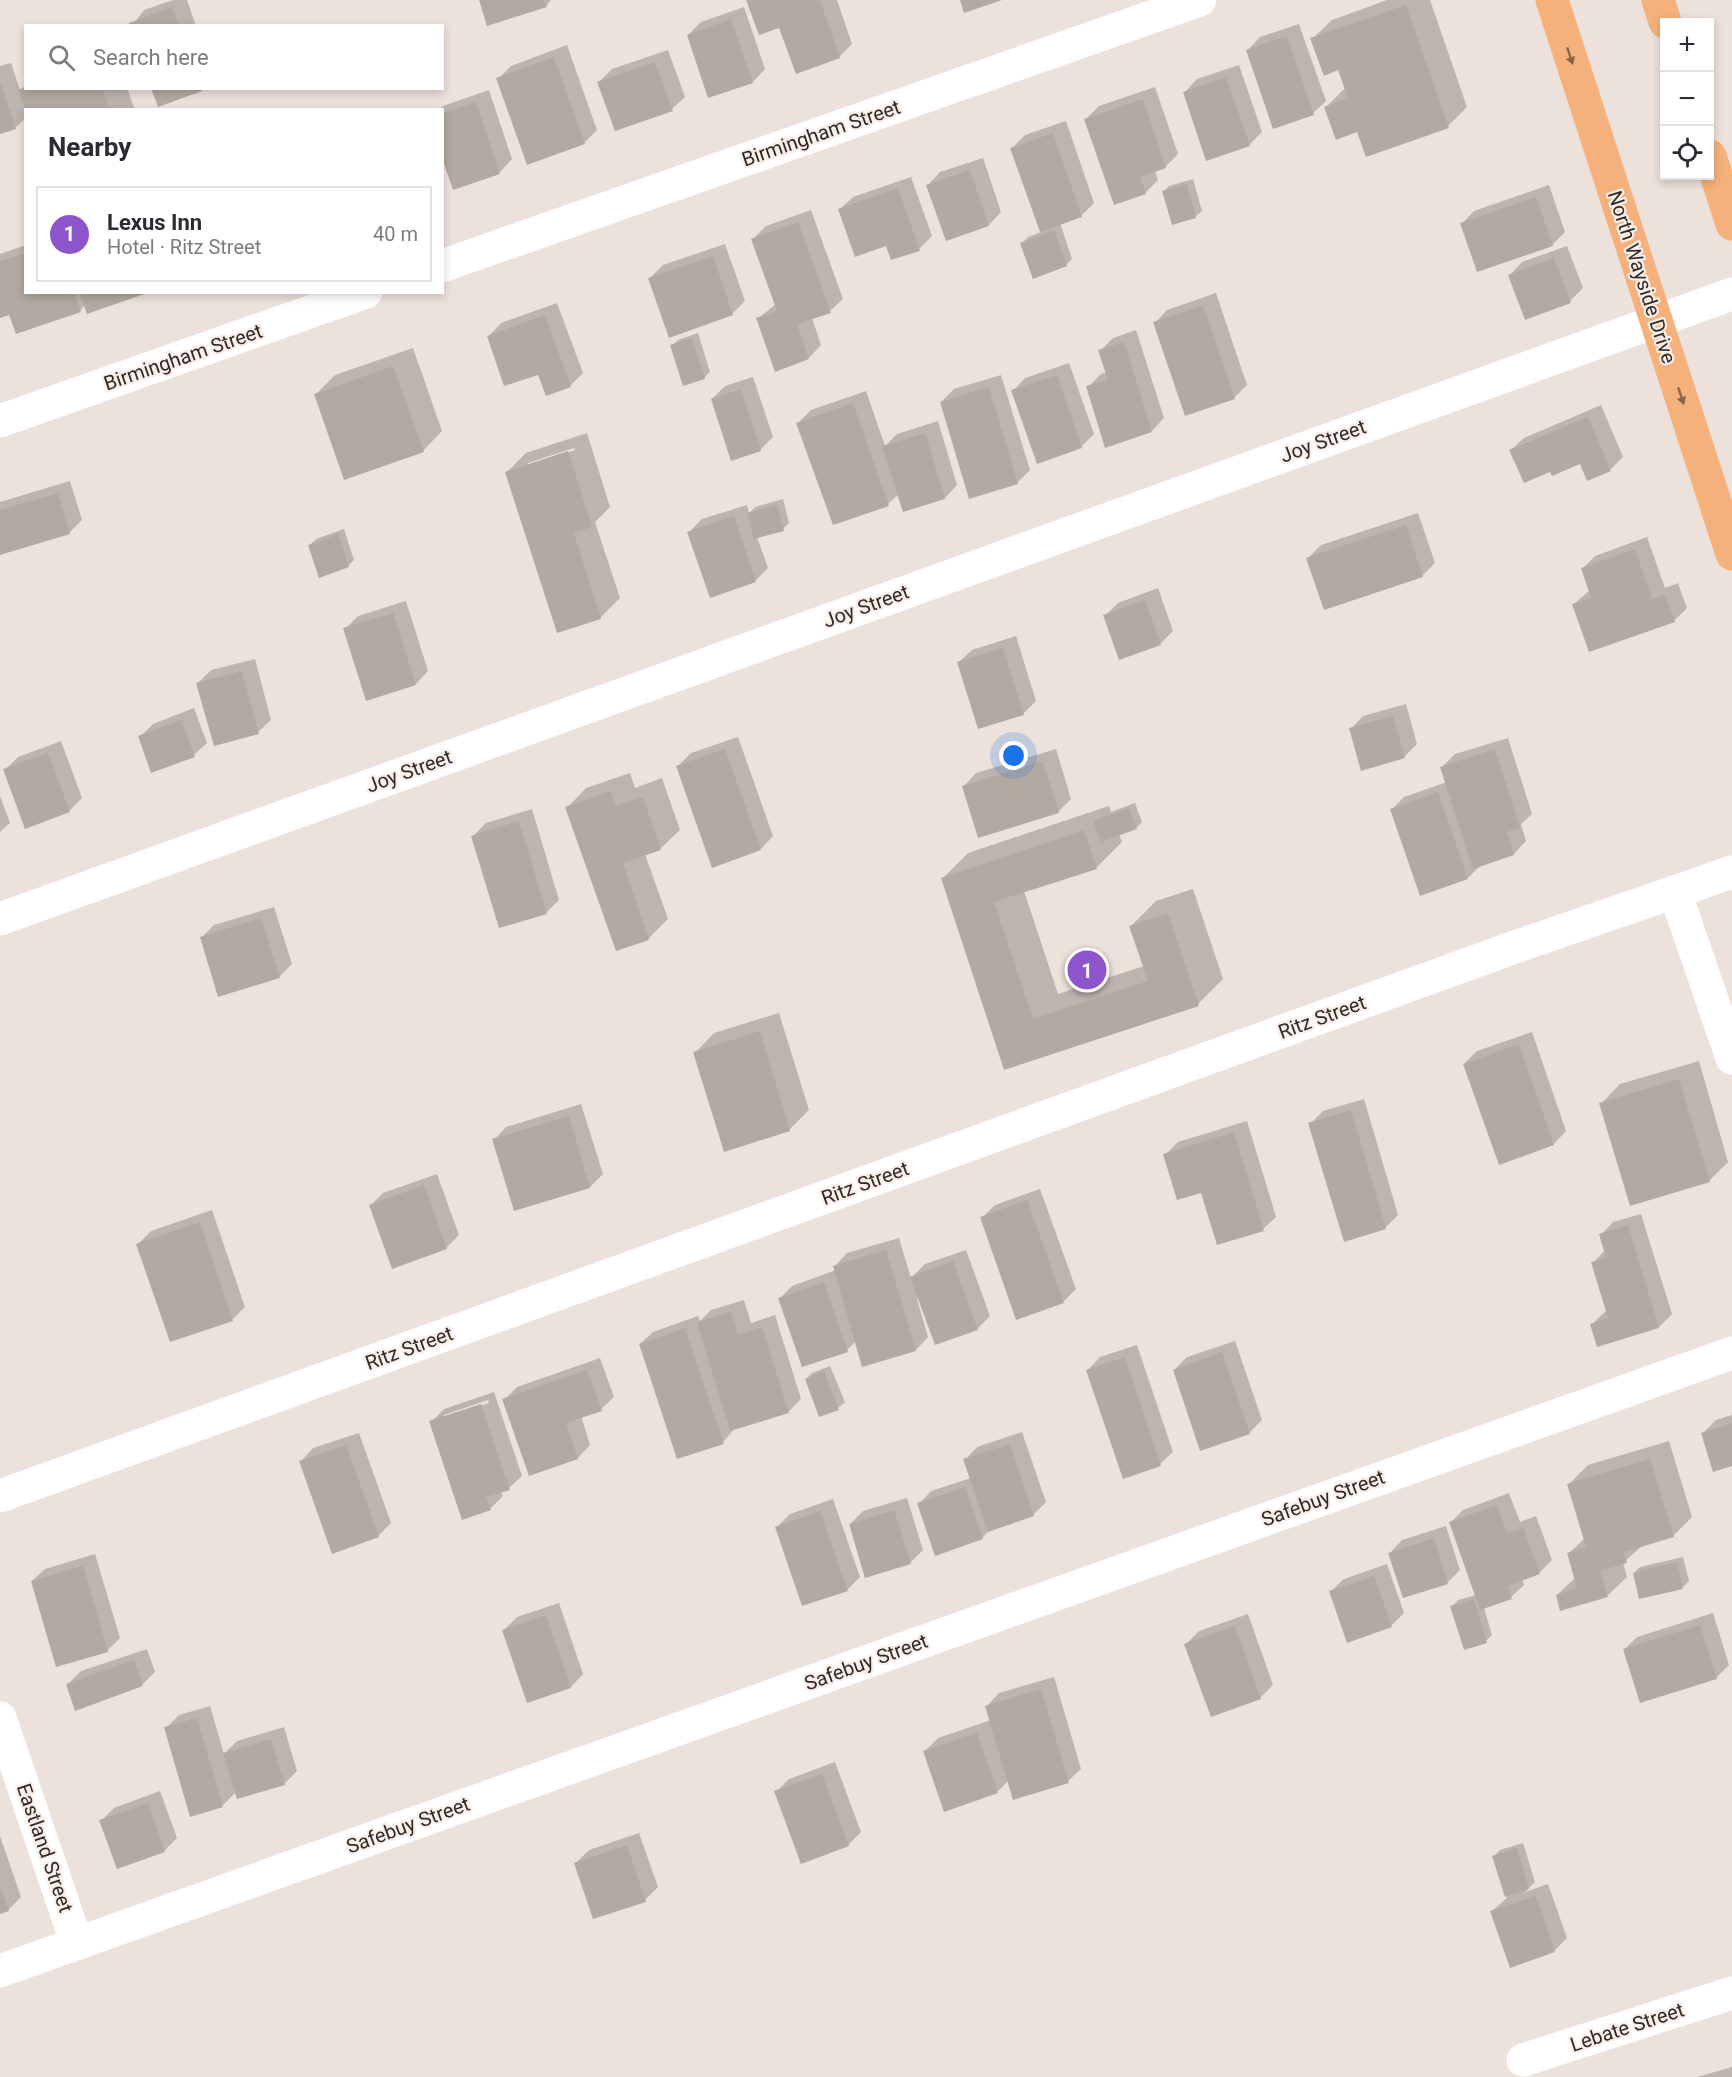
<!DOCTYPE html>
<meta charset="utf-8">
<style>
body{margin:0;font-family:Roboto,sans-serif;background:#f2f2f3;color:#2b2b33}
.controls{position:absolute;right:18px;top:18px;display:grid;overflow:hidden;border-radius:0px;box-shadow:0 3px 9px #0003}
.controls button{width:54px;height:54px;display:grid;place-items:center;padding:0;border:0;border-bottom:2px solid #e1e1e2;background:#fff;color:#2b2b33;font:30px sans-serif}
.you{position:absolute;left:1014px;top:756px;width:21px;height:21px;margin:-15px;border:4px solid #fff;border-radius:50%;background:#1a73e8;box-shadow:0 0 0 9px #1a73e833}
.badge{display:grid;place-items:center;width:39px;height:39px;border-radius:50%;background:#8e54cb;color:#fff;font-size:20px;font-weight:700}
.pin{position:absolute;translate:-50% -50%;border:3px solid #fff;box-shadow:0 2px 6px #0006}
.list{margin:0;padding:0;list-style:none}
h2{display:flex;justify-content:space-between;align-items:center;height:78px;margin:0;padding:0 24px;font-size:26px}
h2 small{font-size:20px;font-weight:400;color:#7c7c81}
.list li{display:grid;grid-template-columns:39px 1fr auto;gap:18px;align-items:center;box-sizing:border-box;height:96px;margin:0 12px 12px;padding:0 12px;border:2px solid #e1e1e2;border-radius:0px}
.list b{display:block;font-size:22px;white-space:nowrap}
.list p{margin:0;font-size:20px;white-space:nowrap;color:#7c7c81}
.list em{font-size:20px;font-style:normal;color:#7c7c81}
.icon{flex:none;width:33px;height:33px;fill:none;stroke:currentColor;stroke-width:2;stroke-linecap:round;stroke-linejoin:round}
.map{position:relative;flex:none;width:1732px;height:2077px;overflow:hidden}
.search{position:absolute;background:#fff;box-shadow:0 3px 9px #0003;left:24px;top:24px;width:420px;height:66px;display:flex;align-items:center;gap:15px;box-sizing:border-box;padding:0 21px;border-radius:0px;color:#7c7c81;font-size:22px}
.panel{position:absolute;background:#fff;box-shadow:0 3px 9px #0003;left:24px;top:108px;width:420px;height:186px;border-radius:0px}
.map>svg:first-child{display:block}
</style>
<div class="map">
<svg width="1732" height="2077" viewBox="0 0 1732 2077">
<rect width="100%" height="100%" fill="#ede1dc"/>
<!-- shadow -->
<g fill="#0003" fill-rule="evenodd">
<path d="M173,0H187L196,26H132L144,10Z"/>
<path d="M480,0H551L546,6Z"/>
<path d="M748,0H837L852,44L839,57L780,26Z"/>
<path d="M1387,0H1430L1467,107L1448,126L1358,130L1326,107L1346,87L1339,68L1312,39L1332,20Z"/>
<path d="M744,7L765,69L753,82L709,96L688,35L701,22Z"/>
<path d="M1299,24L1326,101L1313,113L1248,50L1260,37Z"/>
<path d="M567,45L597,130L584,143L498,79L511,66Z"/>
<path d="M668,50L685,97L672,109L599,82L612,69Z"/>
<path d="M11,63L20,90L26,85V88H127L135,110H26V118L16,127L0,133V66Z"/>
<path d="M1239,65L1262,132L1249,145L1185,92L1197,79Z"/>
<path d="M1155,87L1178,154L1165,167L1155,171L1158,180L1145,193L1086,119L1099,106Z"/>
<path d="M489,90L512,159L500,172L454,188L442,154V110H439L443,106Z"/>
<path d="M1066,121L1094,203L1081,216L1060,223L1072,259L1066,265L1022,243L1028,237L1041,232L1012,148L1025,135Z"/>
<path d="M983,158L1001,212L989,225L946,240L928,185L940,172Z"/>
<path d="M911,177L932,236L919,249L887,244L840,209L853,197Z"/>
<path d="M1193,179L1202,211L1195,217L1163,192L1169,186Z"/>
<path d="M1549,185L1565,232L1552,245L1462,224L1474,211Z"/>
<path d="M811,210L843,299L830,311L812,318L821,345L809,358L757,319L776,304L753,239L766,226Z"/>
<path d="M725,244L745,301L732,314L650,278L663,265Z"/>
<path d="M26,245V292H144L85,305L80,311L10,313L0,317V254Z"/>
<path d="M1567,246L1583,288L1570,301L1526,318L1510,275L1522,262Z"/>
<path d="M1216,293L1247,385L1234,398L1155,323L1167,310Z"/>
<path d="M557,303L583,373L570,386L539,373L489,336L501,323Z"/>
<path d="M1136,330L1164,418L1152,431L1088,387L1101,374L1107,372L1100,351L1113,338Z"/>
<path d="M698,333L710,372L704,378L672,346L678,340Z"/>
<path d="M413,348L442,431L423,451L316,394L335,375Z"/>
<path d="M1069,363L1094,434L1081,447L1013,391L1025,378Z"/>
<path d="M1001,375L1030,470L1017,483L941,402L954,389Z"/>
<path d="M753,377L773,437L760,450L712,399L725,386Z"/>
<path d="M866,391L885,446L897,434L938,421L957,485L945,498L899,494L888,504L798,423L811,410Z"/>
<path d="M1601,405L1623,457L1610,470L1580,462L1550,470L1511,450L1524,438Z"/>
<path d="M587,433L610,507L595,522L620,598L600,618L507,472L526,453ZM574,448L575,450L528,466V463Z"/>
<path d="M70,481L82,520L69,533L0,554V502Z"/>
<path d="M783,499L789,523L783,529L757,537L768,568L755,581L689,532L702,519L747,505L749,513L755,507Z"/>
<path d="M1418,513L1435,563L1422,576L1308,558L1321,545Z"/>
<path d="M344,529L354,560L348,566L310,545L316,539Z"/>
<path d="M1647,537L1665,588L1678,583L1687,608L1674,621L1574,604L1590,590L1583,568L1595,556Z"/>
<path d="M1158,588L1173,631L1160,644L1105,616L1118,603Z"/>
<path d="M406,601L428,671L416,684L345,629L358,616Z"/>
<path d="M1016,636L1036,701L1023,714L959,662L972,650Z"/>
<path d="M255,659L271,720L258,732L198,683L211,670Z"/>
<path d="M1406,704L1417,744L1405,756L1362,769L1351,729L1363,716Z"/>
<path d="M194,708L207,743L194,755L140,737L153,724Z"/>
<path d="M738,737L773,836L761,849L678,766L691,753Z"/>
<path d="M1508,738L1532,814L1521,824L1526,841L1514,854L1481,865L1468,878L1391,810L1404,797L1447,782L1442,767L1455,754Z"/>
<path d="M61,741L82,798L69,811L5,770L18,757Z"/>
<path d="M1056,749L1071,799L1058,812L964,786L976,773Z"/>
<path d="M630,773L635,788L662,778L680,830L660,849L645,854L668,919L648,939L567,808L586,788Z"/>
<path d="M0,796L10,823L0,832Z"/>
<path d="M1135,803L1142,822L1136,828L1119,834L1122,842L1096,868L1024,891L1058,994L1144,966L1131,926L1156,901L1193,889L1223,979L1198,1004L1005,1068L943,878L968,853L1109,806L1111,812Z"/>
<path d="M532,809L559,900L546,913L473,836L486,823Z"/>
<path d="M274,907L292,964L279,977L202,937L214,925Z"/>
<path d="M779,1013L809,1110L790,1129L725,1150L695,1053L714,1033Z"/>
<path d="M1532,1032L1566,1131L1554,1144L1464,1064L1477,1051Z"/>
<path d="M1699,1061L1728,1162L1709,1181L1601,1104L1620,1084Z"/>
<path d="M1364,1099L1398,1215L1385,1228L1310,1124L1323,1111Z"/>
<path d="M581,1104L603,1174L590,1187L515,1210L494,1140L506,1127Z"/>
<path d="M1247,1121L1276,1217L1263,1229L1202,1191L1165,1155L1178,1142Z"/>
<path d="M437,1174L459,1235L446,1248L370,1206L383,1193Z"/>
<path d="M1040,1189L1076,1289L1063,1302L982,1218L995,1205Z"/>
<path d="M212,1210L245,1307L233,1319L171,1340L138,1244L151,1231Z"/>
<path d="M1641,1214L1672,1314L1659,1327L1598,1345L1592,1324L1607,1310L1593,1263L1605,1250L1601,1235L1613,1222Z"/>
<path d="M899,1238L911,1278L925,1264L966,1250L990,1316L977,1329L919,1298L917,1299L928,1337L916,1350L856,1341L847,1350L779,1299L792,1286L836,1270L835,1266L847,1253Z"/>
<path d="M744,1300L751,1323L775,1315L801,1399L788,1412L736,1427L723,1442L640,1344L653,1332L698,1316L700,1321L711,1310Z"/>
<path d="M1235,1341L1262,1420L1249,1433L1174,1370L1187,1357Z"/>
<path d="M1137,1345L1173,1452L1160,1464L1088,1370L1100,1357Z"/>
<path d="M600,1358L614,1397L601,1409L581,1416L590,1445L578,1458L504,1400L517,1387Z"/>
<path d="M830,1366L845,1402L838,1408L820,1415L806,1379L812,1373Z"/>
<path d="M494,1392L522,1476L509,1488L501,1491L503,1496L490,1509L431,1422L444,1409ZM488,1400L489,1403L444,1418V1415Z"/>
<path d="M1732,1415V1465L1703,1433L1716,1420Z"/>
<path d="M1022,1432L1046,1502L1033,1515L991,1529L982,1538L919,1504L931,1491L971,1478L965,1460L977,1447Z"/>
<path d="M359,1433L391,1523L378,1536L301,1461L313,1448Z"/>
<path d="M1669,1441L1692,1517L1673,1536L1644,1544L1623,1563L1627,1577L1607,1596L1557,1595L1576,1577L1568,1554L1585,1538L1569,1484L1588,1465Z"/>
<path d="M1509,1493L1520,1522L1536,1516L1552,1560L1539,1573L1522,1579L1524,1585L1511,1597L1484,1608L1492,1635L1486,1641L1452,1606L1458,1600L1476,1595L1450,1523L1463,1510Z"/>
<path d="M907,1498L923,1550L910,1563L850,1524L863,1511Z"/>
<path d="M833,1499L860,1577L847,1590L777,1527L790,1514Z"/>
<path d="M1446,1526L1460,1570L1447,1583L1390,1553L1402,1540Z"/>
<path d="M95,1554L120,1638L107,1651L32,1581L45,1569Z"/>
<path d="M1683,1557L1689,1581L1683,1587L1634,1573L1640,1567Z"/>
<path d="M1387,1564L1404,1613L1391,1626L1331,1591L1344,1579Z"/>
<path d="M559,1603L583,1674L571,1687L504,1630L517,1617Z"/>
<path d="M1713,1613L1729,1665L1717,1677L1641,1701L1624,1650L1637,1637Z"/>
<path d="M1248,1614L1273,1685L1260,1698L1186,1644L1199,1631Z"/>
<path d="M147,1649L155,1672L142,1685L68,1684L81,1671Z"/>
<path d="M1054,1677L1081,1769L1068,1781L1009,1780L997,1792L925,1751L938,1738L991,1720L987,1706L999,1693Z"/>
<path d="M210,1706L224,1754L237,1741L284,1727L297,1771L284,1784L236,1792L222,1806L166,1728L179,1715Z"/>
<path d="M835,1762L861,1832L848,1845L776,1792L789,1779Z"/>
<path d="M160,1791L177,1838L164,1851L101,1821L114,1808Z"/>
<path d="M639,1833L658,1887L645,1900L576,1863L589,1850Z"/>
<path d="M0,1836L21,1897L8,1910L0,1913Z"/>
<path d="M1523,1843L1535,1882L1525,1892L1548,1884L1567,1938L1554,1951L1492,1911L1507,1898L1494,1856L1500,1850Z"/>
<path d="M1732,2067V2077H1697Z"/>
</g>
<!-- building -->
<g fill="#b2aaa1">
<path d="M479,0H544L547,7L487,26Z"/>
<path d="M746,0H820L840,58L796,74L779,28L759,35Z"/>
<path d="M960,0H1002L964,13Z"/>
<path d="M1406,5L1449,128L1366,157L1357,132L1336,140L1324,107L1348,98L1338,70L1324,76L1310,38Z"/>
<path d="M172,7L179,26H130L129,23Z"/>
<path d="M731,19L753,83L708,98L687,35Z"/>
<path d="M1287,36L1314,115L1273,129L1246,50Z"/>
<path d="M554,57L585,144L527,165L496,78Z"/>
<path d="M655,62L673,111L615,131L597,82Z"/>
<path d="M1226,77L1250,146L1206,161L1183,92Z"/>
<path d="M0,81L16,129L0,134Z"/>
<path d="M26,88H102L109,110H25L18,90Z"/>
<path d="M151,88H201L202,91L158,107Z"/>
<path d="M1143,99L1166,168L1140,177L1146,194L1114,205L1084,119Z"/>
<path d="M476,102L500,174L453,190L442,158V113Z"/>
<path d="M1053,133L1082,217L1040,232L1010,148Z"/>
<path d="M970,170L989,226L946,241L926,185Z"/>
<path d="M1187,184L1196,218L1172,225L1162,191Z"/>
<path d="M898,188L920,251L891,260L886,246L855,257L838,209Z"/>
<path d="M1536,197L1553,246L1477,272L1460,223Z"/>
<path d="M798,222L831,313L797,324L809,359L775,372L756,318L777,311L751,239Z"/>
<path d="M1054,230L1067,266L1033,279L1020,243Z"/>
<path d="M26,253V292H74L81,312L16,334L9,315L0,318V261Z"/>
<path d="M713,256L733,315L669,338L648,278Z"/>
<path d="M1554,258L1571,303L1525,320L1508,275Z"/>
<path d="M79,292H147V293L87,314Z"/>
<path d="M1203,305L1235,399L1185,416L1153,322Z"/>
<path d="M545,315L571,387L546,396L538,375L504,386L487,336Z"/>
<path d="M692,338L705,379L683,386L670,345Z"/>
<path d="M1124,342L1152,432L1105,448L1086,386L1108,380L1098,350Z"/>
<path d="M393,366L424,452L344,480L314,394Z"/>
<path d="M1057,375L1082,448L1037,464L1011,390Z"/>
<path d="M989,387L1018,484L969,499L940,402Z"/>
<path d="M741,389L761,451L731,461L711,399Z"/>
<path d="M853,403L889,506L833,525L796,423Z"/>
<path d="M1588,417L1611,471L1587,481L1580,464L1552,476L1550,472L1524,483L1509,450Z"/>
<path d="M925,433L945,499L903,512L882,446Z"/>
<path d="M568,451L592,527L574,533L601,619L557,633L505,472Z"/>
<path d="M58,493L70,534L0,555V510Z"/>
<path d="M777,505L784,531L754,539L747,513Z"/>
<path d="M734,516L756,582L710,598L687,532Z"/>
<path d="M1406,525L1423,577L1324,610L1306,558Z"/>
<path d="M338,534L349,567L319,578L308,545Z"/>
<path d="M1635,549L1652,599L1665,595L1675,622L1589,652L1572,604L1591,598L1581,568Z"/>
<path d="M1145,600L1161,645L1119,660L1103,615Z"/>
<path d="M393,613L416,685L366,701L343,628Z"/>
<path d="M1003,648L1024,715L978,729L957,662Z"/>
<path d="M242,671L259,734L214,746L196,683Z"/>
<path d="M1393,716L1405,758L1361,771L1349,728Z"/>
<path d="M181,720L195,757L151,773L138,736Z"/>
<path d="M725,749L761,850L712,868L676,766Z"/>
<path d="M1495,749L1520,828L1507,832L1514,855L1473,869L1440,767Z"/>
<path d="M48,753L70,812L25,829L3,769Z"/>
<path d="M1043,761L1059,813L978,838L962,786Z"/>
<path d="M611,791L615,806L643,797L661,850L623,863L649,940L616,951L565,807Z"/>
<path d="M1438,792L1468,879L1420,896L1390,809Z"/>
<path d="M1129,808L1137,829L1101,842L1093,821Z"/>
<path d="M519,821L547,914L499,928L471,836Z"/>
<path d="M1084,830L1097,869L994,902L1033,1019L1148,981L1129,926L1168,913L1199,1006L1004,1070L941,878Z"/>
<path d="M261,918L280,978L218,997L200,937Z"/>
<path d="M760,1031L790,1131L724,1152L693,1052Z"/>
<path d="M1519,1044L1554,1145L1499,1165L1463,1064Z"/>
<path d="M1679,1079L1710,1182L1630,1206L1599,1103Z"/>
<path d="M1351,1110L1386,1229L1344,1242L1308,1123Z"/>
<path d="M569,1116L590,1188L514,1211L492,1139Z"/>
<path d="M1234,1132L1264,1231L1217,1245L1201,1193L1177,1200L1163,1154Z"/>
<path d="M424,1185L447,1249L392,1269L369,1205Z"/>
<path d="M1027,1200L1064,1303L1016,1320L980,1217Z"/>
<path d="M200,1222L233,1321L170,1342L136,1244Z"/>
<path d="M1628,1225L1659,1328L1597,1347L1590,1324L1608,1318L1591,1262L1606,1258L1599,1234Z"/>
<path d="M886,1250L916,1351L862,1367L833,1266Z"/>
<path d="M953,1261L978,1330L935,1345L910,1277Z"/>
<path d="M824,1282L848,1352L802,1367L778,1298Z"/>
<path d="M731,1312L738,1335L762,1327L789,1413L730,1431L697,1322Z"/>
<path d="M685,1328L724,1444L677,1459L639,1344Z"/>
<path d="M1222,1352L1250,1434L1200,1451L1173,1370Z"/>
<path d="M1125,1357L1161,1466L1123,1479L1086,1370Z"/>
<path d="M587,1370L602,1411L566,1423L578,1459L529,1476L502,1399Z"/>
<path d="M824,1371L839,1410L819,1417L805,1379Z"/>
<path d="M481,1404L510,1490L486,1497L491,1510L462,1520L429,1421Z"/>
<path d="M1732,1423V1466L1713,1472L1701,1433Z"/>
<path d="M1010,1444L1034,1516L988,1532L963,1459Z"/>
<path d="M346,1445L379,1537L332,1554L299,1461Z"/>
<path d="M1650,1459L1674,1537L1624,1552L1627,1563L1600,1571L1608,1597L1560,1611L1556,1595L1577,1588L1567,1553L1586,1547L1567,1484Z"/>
<path d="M965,1487L983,1539L935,1556L917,1503Z"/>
<path d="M1497,1505L1507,1534L1523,1528L1540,1574L1508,1586L1512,1599L1480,1610L1449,1522Z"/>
<path d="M894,1510L911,1564L865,1578L849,1524Z"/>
<path d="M820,1511L848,1591L802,1606L775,1527Z"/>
<path d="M1434,1538L1448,1584L1403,1598L1388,1553Z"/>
<path d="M1677,1562L1683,1589L1639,1599L1633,1573Z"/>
<path d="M83,1566L108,1652L56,1667L31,1581Z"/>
<path d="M1374,1576L1392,1627L1347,1643L1329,1591Z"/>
<path d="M1474,1599L1487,1643L1464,1650L1450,1606Z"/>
<path d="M546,1615L571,1688L527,1703L502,1630Z"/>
<path d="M1700,1625L1717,1679L1640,1703L1623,1649Z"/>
<path d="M1235,1626L1261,1699L1211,1717L1184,1644Z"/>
<path d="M134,1660L143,1686L75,1711L66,1684Z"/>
<path d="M1041,1689L1069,1783L1013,1800L985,1706Z"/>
<path d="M197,1718L223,1807L190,1817L164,1727Z"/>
<path d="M977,1733L998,1793L944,1812L923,1751Z"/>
<path d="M271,1739L285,1785L237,1799L223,1753Z"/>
<path d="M822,1774L849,1846L801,1864L774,1791Z"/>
<path d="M148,1803L165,1852L117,1869L99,1820Z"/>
<path d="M627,1845L646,1902L593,1919L574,1863Z"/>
<path d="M1517,1848L1529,1889L1505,1897L1492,1856Z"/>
<path d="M0,1886L9,1911L0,1914Z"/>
<path d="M1536,1896L1555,1952L1510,1968L1490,1911Z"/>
</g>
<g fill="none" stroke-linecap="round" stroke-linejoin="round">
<!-- minor -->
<g stroke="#fff" stroke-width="33">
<path d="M442,266L1200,0"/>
<path d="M0,421L366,292"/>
<path d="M1675,892L1732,1058"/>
<path d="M0,919L1732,294"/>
<path d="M0,1496L1515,947L1732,872"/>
<path d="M0,1718L77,1944"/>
<path d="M0,1971L1732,1353"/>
<path d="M1523,2060L1732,1993"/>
</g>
<!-- major -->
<g stroke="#f5b17b" stroke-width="33">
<path d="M1552,0L1732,554"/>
<path d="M1658,0L1665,22"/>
<path d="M1710,156L1732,224"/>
</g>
</g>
<!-- one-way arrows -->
<defs><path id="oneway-solid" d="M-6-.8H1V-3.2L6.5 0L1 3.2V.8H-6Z" transform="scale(1.5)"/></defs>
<g fill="#88674d">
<use href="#oneway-solid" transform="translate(1570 56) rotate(72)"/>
<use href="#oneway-solid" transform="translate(1681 396) rotate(72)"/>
</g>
<g text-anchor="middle" stroke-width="4.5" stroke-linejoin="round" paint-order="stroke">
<!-- street labels -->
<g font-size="20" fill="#2f2a28" stroke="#fbeee9">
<text transform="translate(821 133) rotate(-19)" y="7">Birmingham Street</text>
<text transform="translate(1642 277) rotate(72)" y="7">North Wayside Drive</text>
<text transform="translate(183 357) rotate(-19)" y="7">Birmingham Street</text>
<text transform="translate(1323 441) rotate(-20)" y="7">Joy Street</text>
<text transform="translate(866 606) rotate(-20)" y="7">Joy Street</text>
<text transform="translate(409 771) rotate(-20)" y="7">Joy Street</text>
<text transform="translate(1322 1017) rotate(-20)" y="7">Ritz Street</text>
<text transform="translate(865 1183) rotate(-20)" y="7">Ritz Street</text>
<text transform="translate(409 1348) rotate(-20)" y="7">Ritz Street</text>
<text transform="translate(1323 1498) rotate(-20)" y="7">Safebuy Street</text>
<text transform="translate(866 1662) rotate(-20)" y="7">Safebuy Street</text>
<text transform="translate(408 1825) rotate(-20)" y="7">Safebuy Street</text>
<text transform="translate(45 1848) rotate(71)" y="7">Eastland Street</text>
<text transform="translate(1627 2027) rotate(-18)" y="7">Lebate Street</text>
</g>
</g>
</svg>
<div class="controls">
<button>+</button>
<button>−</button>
<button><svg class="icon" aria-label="locate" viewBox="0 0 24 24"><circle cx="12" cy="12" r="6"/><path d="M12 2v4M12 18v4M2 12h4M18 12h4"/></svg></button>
</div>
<div class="you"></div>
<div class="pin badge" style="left:1087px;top:970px">1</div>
<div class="search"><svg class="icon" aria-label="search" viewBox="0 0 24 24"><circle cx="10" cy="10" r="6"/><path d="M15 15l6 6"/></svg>Search here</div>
<section class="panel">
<h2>Nearby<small></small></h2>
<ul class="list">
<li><span class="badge">1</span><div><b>Lexus Inn</b><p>Hotel · Ritz Street</p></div><em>40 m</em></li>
</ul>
</section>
</div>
